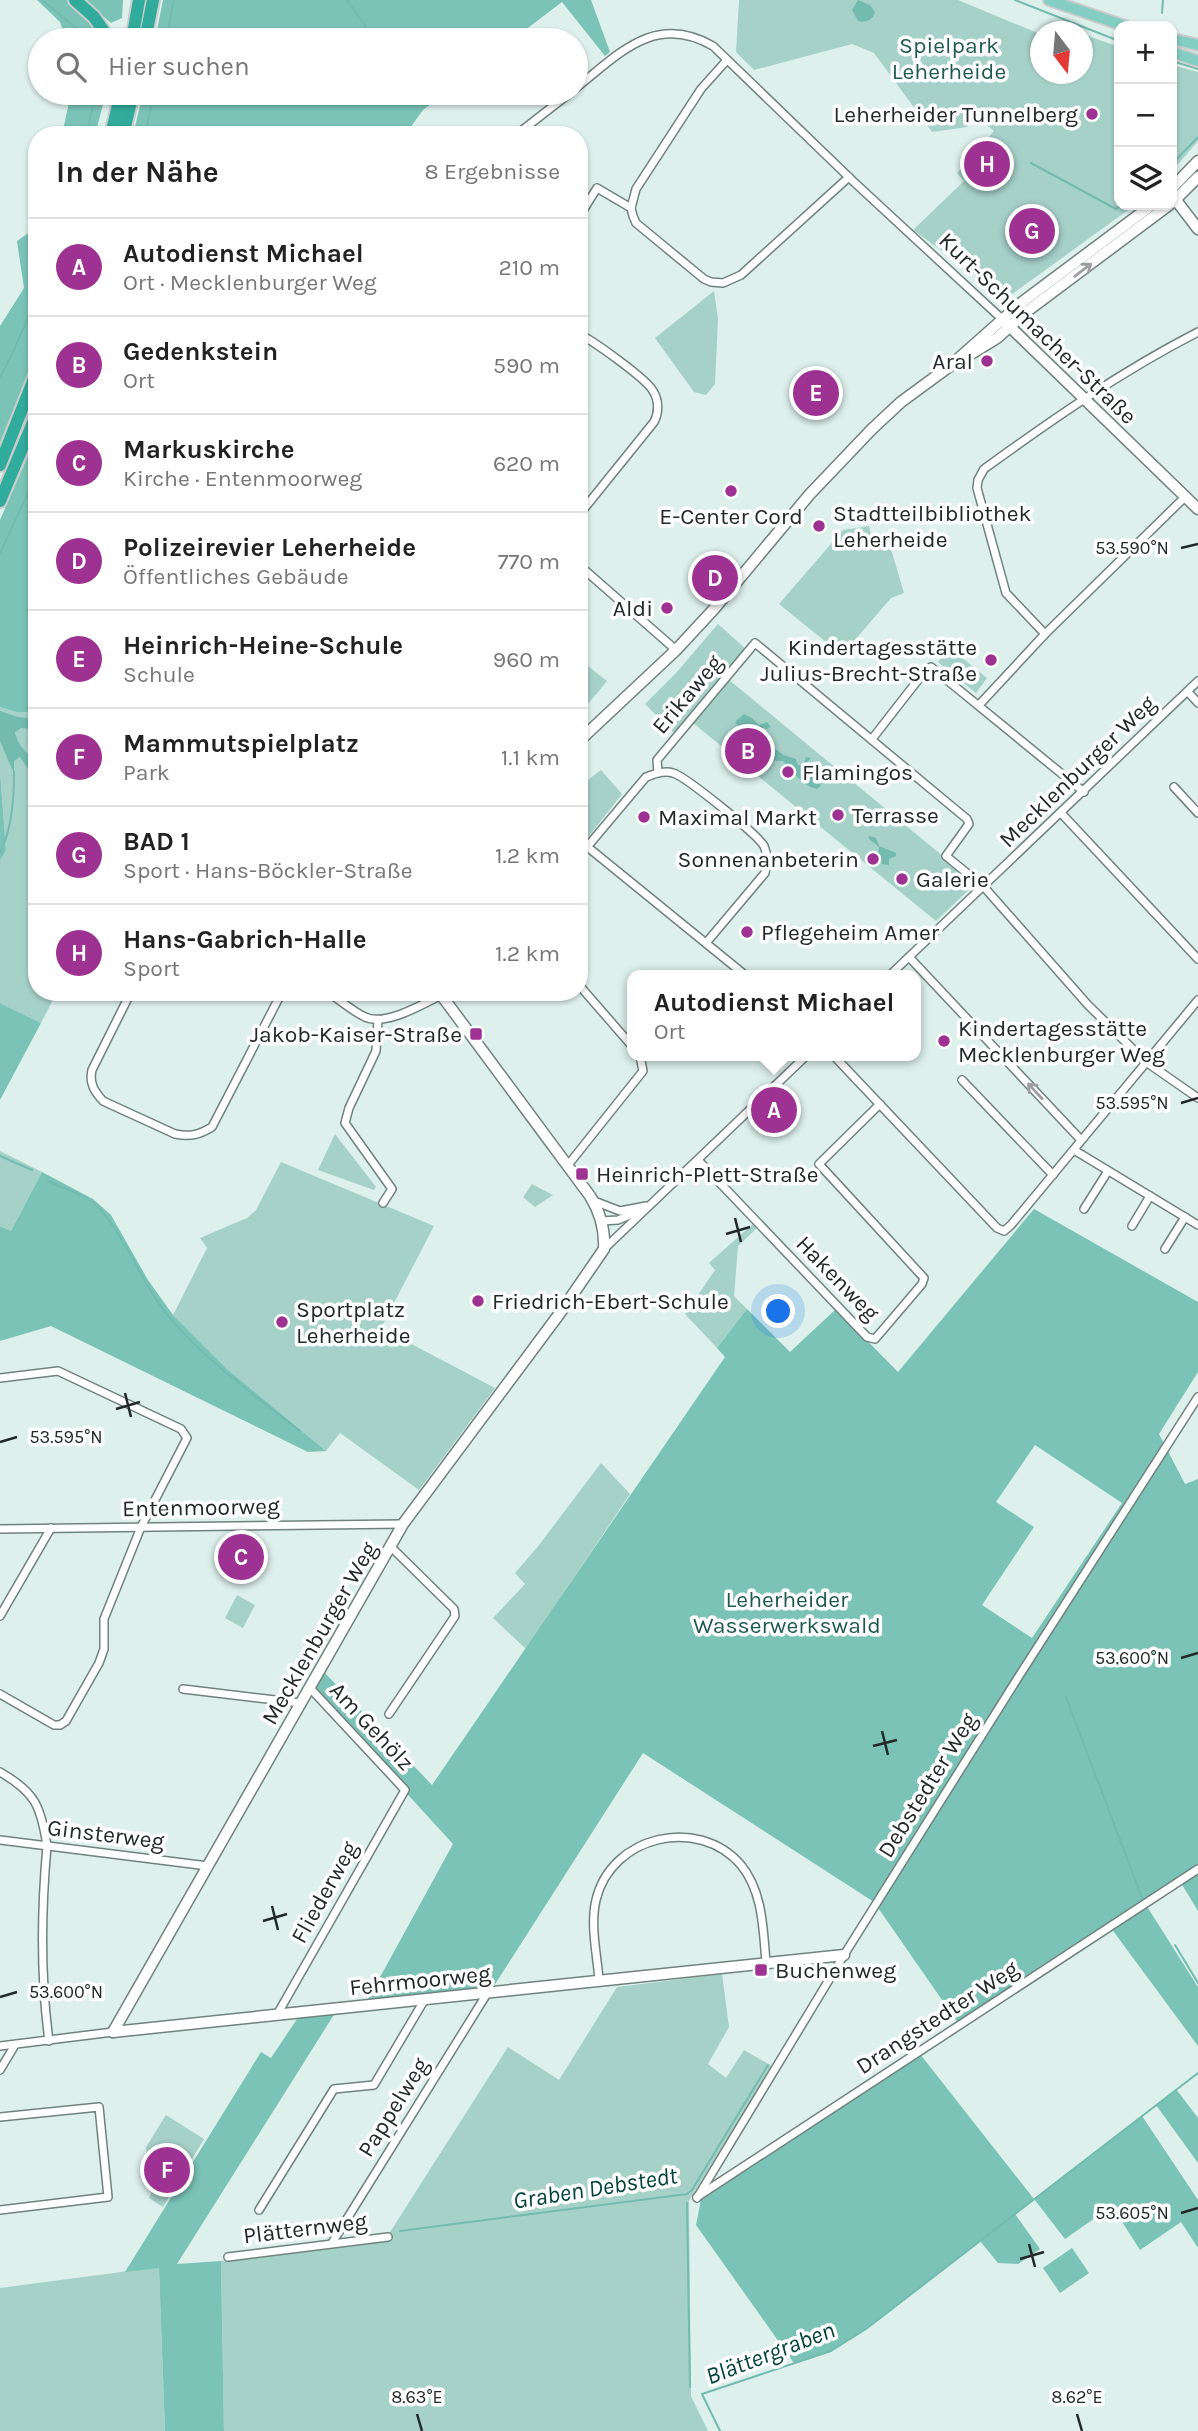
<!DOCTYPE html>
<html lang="de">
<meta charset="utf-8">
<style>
body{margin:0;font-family:Karla,sans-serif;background:#f2f2f2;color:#222}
.controls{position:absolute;right:21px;top:21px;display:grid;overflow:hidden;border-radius:14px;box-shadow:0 2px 5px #0004}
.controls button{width:63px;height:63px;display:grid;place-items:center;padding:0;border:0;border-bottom:2px solid #e0e0e0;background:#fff;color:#222;font:35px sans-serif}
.compass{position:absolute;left:1030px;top:21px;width:63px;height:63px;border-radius:50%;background:#fff;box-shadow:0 2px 5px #0004;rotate:164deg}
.you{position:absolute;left:779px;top:1312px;width:24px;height:24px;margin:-18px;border:5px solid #fff;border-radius:50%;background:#1a73e8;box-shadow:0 0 0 10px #1a73e833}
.badge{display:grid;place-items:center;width:46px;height:46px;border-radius:50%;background:#9e3292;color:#fff;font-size:23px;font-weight:700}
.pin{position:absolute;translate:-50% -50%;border:4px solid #fff;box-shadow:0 2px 7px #0006}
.popup{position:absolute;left:627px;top:970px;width:294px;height:91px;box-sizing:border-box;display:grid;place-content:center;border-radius:14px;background:#fff;filter:drop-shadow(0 2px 5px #0005);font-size:23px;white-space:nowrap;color:#767676}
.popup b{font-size:26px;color:#222}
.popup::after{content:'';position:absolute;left:50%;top:100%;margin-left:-14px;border:14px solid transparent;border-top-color:#fff}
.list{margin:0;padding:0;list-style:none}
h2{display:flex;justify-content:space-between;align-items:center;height:91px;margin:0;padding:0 28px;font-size:30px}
h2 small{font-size:23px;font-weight:400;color:#767676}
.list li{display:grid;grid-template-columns:46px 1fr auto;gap:21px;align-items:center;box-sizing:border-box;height:98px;padding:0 28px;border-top:2px solid #e0e0e0}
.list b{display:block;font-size:26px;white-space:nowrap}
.list p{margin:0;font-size:23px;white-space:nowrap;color:#767676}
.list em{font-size:23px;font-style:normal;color:#767676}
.icon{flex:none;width:38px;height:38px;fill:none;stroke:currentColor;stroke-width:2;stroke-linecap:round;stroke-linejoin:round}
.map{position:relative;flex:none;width:1198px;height:2431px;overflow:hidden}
.search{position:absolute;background:#fff;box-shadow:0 2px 5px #0004;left:28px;top:28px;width:560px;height:77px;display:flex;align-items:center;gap:18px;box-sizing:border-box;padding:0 24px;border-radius:38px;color:#767676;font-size:26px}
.panel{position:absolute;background:#fff;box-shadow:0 2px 5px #0004;left:28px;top:126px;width:560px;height:875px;border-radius:28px}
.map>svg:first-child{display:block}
</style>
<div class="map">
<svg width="1198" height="2431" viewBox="0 0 1198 2431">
<rect width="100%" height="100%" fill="#ddf0ec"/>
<!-- green -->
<g fill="#a6d1c9">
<path d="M739,0H958L1040,34V74H1082L1083,34L1119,47V205H1135L1004,300L967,269L913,230L964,181L957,173L994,131L976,117L967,127L932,132L874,53L852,44L754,70L736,52Z"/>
<path d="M1172,65L1198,72V141L1172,171Z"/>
<path d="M714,291L718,319L715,384L706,395L694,392L655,338Z"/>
<path d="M869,526L871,535L886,532L904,593L891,598L842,655L779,604L843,530Z"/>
<path d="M718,624L747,650L676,735L645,704L676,673Z"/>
<path d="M950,648L987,678L976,693L938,662Z"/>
<path d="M579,659L607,681L579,715Z"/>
<path d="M728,679L944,857L975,884L936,921L693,723Z"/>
<path d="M0,707L16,712H37V992H57L41,1023L0,1003V861L6,850L0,771Z"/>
<path d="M601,770L622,794L585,841L579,836V776L585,782Z"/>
<path d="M335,1134L376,1187L374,1190L318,1170Z"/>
<path d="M0,1151L42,1172L11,1231L0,1226Z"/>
<path d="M281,1162L434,1226L381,1328L495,1388L419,1490L340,1433L326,1451L227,1369L173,1315L207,1248L200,1238L247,1218L256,1210Z"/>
<path d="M532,1184L553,1195L535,1207L523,1197Z"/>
<path d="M754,1223L757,1228L738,1246L734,1296L747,1309L717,1348L685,1314L715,1270L709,1263Z"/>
<path d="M601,1463L630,1494L526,1649L493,1618L525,1584L515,1573L539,1545Z"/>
<path d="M237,1595L255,1605L243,1628L225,1618Z"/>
<path d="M722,1974L729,2027L708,2064L726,2078L744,2050L772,2066L689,2201L691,2396L708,2431H224L221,2261L385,2240L508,2047L559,2080L617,1987Z"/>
<path d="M166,2115L204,2139L163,2207L149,2198L151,2194L146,2147Z"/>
<path d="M159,2267L165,2431H0V2288Z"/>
</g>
<!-- forest -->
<g fill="#7bc3b7" fill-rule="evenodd">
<path d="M37,0H67L90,23L102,40H66L60,22Z"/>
<path d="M84,0H123L122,18L111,23Z"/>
<path d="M163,0H591L610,52L605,56L562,2L512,40H155Z"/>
<path d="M71,93H106L95,135H62Z"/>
<path d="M143,93H445L423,110L405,135H133Z"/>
<path d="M37,227V351L0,443V326L24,288L17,241Z"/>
<path d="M37,435V712H16L0,707V520Z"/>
<path d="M0,771L6,850L0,861Z"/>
<path d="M0,1003L41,1023L0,1100Z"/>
<path d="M42,1172L93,1199L111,1215L148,1280L173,1315L227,1369L326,1451L308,1452L51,1326L0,1341V1226L11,1231Z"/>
<path d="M1034,1209L1198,1302V1372L1159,1434L1185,1484L1198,1479V1864L958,2023L874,1902L643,1753L492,1989L367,2001L453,1844L314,1692L325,1673L432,1785L725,1357L717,1348L747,1309L790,1352L836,1309L898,1372ZM1035,1445L1122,1503L1032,1638L982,1605L1034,1527L996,1502Z"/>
<path d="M1197,1874L1198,1875V1911L1181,1883Z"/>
<path d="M1146,1905L1198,1987V2046L1111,1928Z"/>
<path d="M335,2013L177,2264L221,2261L224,2431H165L159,2268L125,2272L261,2052L271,2058L297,2019Z"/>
<path d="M920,2054L1034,2199L1142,2116L1198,2200V2248L1181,2222L1140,2250L1112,2206L1065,2239L1034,2199L1015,2214L1040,2249L1018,2264L998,2263L980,2241L866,2329L831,2351L794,2363L696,2225L701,2200Z"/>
<path d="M1176,2089L1198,2118V2163L1156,2105Z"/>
<path d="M1072,2248L1089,2273L1060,2293L1043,2268Z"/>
</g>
<!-- water -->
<g fill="#73bbaf">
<path d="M858,0L870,5L875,12C873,20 865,23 858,21L852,10Z"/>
<path d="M0,711L18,717L37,719V730L21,728L15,732C20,755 37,751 37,783L20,757L14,761V773L12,769L0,741Z"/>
<path d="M744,714L752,718L759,725L767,722L771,727L767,729L759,727L749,734H742L743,725L738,726L735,722Z"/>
<path d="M762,743H766L784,755L796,759L798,765H803L806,757L811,758L804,766C807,775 819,777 821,786L817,789C802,786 793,771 783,761L764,760L756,752Z"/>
<path d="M870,836L876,838L879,846L896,853V856L889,859V865L882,864L878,855L879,847L868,838Z"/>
</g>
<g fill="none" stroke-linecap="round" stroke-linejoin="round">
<!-- stream -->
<g stroke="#73bbaf" stroke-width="2">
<path d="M42,0L76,28L85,40"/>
<path d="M347,0L375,40"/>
<path d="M1015,0L1119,41"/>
<path d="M1162,13L1163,0"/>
<path d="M166,40L174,0"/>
<path d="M1172,61L1198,69"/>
<path d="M86,135L96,93"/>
<path d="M145,135L154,93"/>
<path d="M1031,163L1116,209L1122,205"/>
<path d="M1172,164L1198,137"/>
<path d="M0,377C15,353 22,326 37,301"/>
<path d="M0,553L37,474"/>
<path d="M0,853C12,828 14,800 14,772"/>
<path d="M0,1156L32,1170"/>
<path d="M48,1181C62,1188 80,1193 92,1202C123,1227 141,1285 170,1318C207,1362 256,1396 300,1431"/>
<path d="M1066,1697L1142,1898"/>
<path d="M1175,1945L1198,1983"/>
<path d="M687,2203L690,2387"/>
<path d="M400,2231L687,2194L692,2190L768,2065"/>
<path d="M720,2431L702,2394L831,2351L866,2329L1198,2073"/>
</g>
<!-- street casing -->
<g stroke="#70827e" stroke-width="10">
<g id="street">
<path d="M727,60L701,89L636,189L631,208L633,216L636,223L659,242L704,279L711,282L723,283L741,275L849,177"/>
<path d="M576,88C620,53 655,13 713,46L855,183L1002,319"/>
<path d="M516,135L570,93"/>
<path d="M579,217L597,188L631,208"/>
<path d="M579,334C592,340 647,379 653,391C659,400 659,413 654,422L579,515"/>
<path d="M579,565L676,650"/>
<path d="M1045,634L1006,593L977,488L978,480L984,469C1053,419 1122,371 1198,332"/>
<path d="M1188,692L1198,703"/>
<path d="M979,705L1045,634L1185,497"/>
<path d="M872,739L925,671L931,667L1084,792"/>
<path d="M658,772L657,760L755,643L967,819L969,824L946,856L984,887L1088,1005L1146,1062L1198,1098"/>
<path d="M1174,787L1198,813"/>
<path d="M1061,813L1198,959"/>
<path d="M579,840L745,975"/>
<path d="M587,847L646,777C655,774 664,770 673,773C685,776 758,835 764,846C768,855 767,863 765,873L706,943"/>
<path d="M909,957L1081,1140"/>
<path d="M890,975L1198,681"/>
<path d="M579,985L632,1046"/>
<path d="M131,992L92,1070C89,1083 94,1091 103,1101L175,1134C190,1137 199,1135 212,1127L282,992"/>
<path d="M328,992C340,1000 352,1011 365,1017C386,1027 427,1002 447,992"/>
<path d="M378,1020L376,1051L349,1108L345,1123L392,1189L383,1203"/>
<path d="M834,1056L997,1228L1004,1231L1011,1225L1198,1000"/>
<path d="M962,1080L1053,1175"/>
<path d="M1074,1150L1198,1225"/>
<path d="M698,1160L867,1337L875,1339L922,1284L924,1278L819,1164L880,1104"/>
<path d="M568,1165L643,1071L640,1056"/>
<path d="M594,1201L620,1211L646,1206"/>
<path d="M1084,1209L1108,1171"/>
<path d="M601,1221L618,1220L637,1212"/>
<path d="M1132,1226L1150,1196"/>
<path d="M604,1249L806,1056"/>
<path d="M1165,1249L1185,1217"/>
<path d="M0,1378L58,1371L181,1429L187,1438L141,1527L104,1619V1649L99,1663L66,1721L60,1725H54L0,1694"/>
<path d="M0,1529L403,1524"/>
<path d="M0,1616L51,1528"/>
<path d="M183,1689L301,1703"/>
<path d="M389,1714L455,1616L454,1609L390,1546"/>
<path d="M0,1772C35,1792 41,1806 47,1846C41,1912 40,1975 49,2041"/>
<path d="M0,1840L208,1866"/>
<path d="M599,1980C597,1954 590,1925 596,1900C611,1836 698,1815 741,1865C763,1892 763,1929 766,1962"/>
<path d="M278,2013L405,1790L310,1688"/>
<path d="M0,2046L113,2032"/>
<path d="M0,2070L15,2045"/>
<path d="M0,2117L99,2107L108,2197L0,2210"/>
<path d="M697,2197L1198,1869"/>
<path d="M697,2198L844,1955L1019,1676L1198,1397"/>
<path d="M259,2210L334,2089L374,2085L425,1999"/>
<path d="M332,2243L488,1992"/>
<path d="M228,2257L388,2237"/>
</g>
</g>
<!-- secondary casing -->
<g stroke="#70827e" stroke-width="13">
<g id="secondary">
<path d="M1172,188L1198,161"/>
<path d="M1172,195L1198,229"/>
<path d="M1172,203L1198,177"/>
<path d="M1005,322L1198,509"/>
<path d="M971,354L997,338L1026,312L1169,205"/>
<path d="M579,741L676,650L714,609L810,494L872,429L901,402L950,366L1021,303L1152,205"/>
<path d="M113,2032L403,1524L560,1313L604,1249C605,1230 600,1212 590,1196L439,992"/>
<path d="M113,2032L844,1955"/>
</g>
</g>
<!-- primary casing -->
<g stroke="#cacccb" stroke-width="14">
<g id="primary">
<path d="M1049,0L1125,26"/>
<path d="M1172,39L1198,45"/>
<path d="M1172,52L1198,61"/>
</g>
</g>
<!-- highway casing -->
<g stroke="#cacccb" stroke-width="16">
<g id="highway">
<path d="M75,0L94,17L110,40"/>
<path d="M132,40L139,0"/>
<path d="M145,40L153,0"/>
<path d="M111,135L121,93"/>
<path d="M123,135L133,93"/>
<path d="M0,465L37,371"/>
<path d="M0,501L37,413"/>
</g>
</g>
<!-- street -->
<use href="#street" stroke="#fff" stroke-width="7"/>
<!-- secondary -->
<use href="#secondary" stroke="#fff" stroke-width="10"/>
<!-- primary -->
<use href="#primary" stroke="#83cdc3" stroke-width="10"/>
<!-- highway -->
<use href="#highway" stroke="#31ab9b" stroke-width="12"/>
</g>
<!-- one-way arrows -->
<defs><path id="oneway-shaft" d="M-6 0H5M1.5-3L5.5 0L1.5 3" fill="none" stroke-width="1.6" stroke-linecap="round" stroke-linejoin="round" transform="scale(1.75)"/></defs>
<g stroke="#9c9f9e">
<use href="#oneway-shaft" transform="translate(1083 270) rotate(-37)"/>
<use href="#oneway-shaft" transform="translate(1035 1091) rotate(-133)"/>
</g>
<!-- ticks -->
<path fill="none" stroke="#222928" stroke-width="2.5" d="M1181,548L1198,544M1181,1103L1198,1098M735,1218L741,1242M726,1234L750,1227M125,1393L131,1417M116,1409L140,1402M0,1442L17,1437M1181,1658L1198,1653M882,1731L888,1755M873,1746L897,1740M272,1906L278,1930M263,1921L287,1914M0,1997L17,1992M1181,2213L1198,2208M1029,2244L1035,2267M1020,2259L1044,2252M417,2414L422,2431M1077,2414L1082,2431"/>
<!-- markers -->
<g fill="#9e3292" stroke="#fff" stroke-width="2.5">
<circle cx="1092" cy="114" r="7"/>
<circle cx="987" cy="361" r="7"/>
<circle cx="731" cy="491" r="7"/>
<circle cx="819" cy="526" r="7"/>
<circle cx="667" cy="608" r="7"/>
<circle cx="991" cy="660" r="7"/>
<circle cx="788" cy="772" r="7"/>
<circle cx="838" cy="815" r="7"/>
<circle cx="644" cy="817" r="7"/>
<circle cx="873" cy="859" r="7"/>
<circle cx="902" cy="879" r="7"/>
<circle cx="747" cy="932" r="7"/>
<rect x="469" y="1027" width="14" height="14" rx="3.5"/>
<circle cx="944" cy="1041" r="7"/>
<rect x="575" y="1167" width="14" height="14" rx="3.5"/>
<circle cx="478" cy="1301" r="7"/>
<circle cx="282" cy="1322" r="7"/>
<rect x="754" y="1963" width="14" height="14" rx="3.5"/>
</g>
<g text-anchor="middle" stroke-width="7" stroke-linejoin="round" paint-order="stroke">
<!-- park labels -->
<g font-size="23" fill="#1e5a51" stroke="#fff">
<text x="949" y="53">Spielpark<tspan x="949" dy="26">Leherheide</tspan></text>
<text x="787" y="1607">Leherheider<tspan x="787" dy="26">Wasserwerkswald</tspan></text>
</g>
<!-- poi labels -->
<g font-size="23" fill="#222928" stroke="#fff" text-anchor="start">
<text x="1078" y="122" text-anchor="end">Leherheider Tunnelberg</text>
<text x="973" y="369" text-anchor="end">Aral</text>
<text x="833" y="521">Stadtteilbibliothek<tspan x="833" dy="26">Leherheide</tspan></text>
<text x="731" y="524" text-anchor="middle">E-Center Cord</text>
<text x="653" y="616" text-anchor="end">Aldi</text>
<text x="977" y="655" text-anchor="end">Kindertagesstätte<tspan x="977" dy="26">Julius-Brecht-Straße</tspan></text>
<text x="802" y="780">Flamingos</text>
<text x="852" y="823">Terrasse</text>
<text x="658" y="825">Maximal Markt</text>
<text x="859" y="867" text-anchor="end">Sonnenanbeterin</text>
<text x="916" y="887">Galerie</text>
<text x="761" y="940">Pflegeheim Amer</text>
<text x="958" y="1036">Kindertagesstätte<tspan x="958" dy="26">Mecklenburger Weg</tspan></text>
<text x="462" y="1042" text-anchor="end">Jakob-Kaiser-Straße</text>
<text x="596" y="1182">Heinrich-Plett-Straße</text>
<text x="492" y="1309">Friedrich-Ebert-Schule</text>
<text x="296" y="1317">Sportplatz<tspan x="296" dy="26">Leherheide</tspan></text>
<text x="775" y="1978">Buchenweg</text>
</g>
<!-- street labels -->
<g font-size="23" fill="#222928" stroke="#fff">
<text transform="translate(1038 328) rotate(44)" y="8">Kurt-Schumacher-Straße</text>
<text transform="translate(687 694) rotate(-50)" y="8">Erikaweg</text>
<text transform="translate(1077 771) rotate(-44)" y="8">Mecklenburger Weg</text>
<text transform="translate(838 1278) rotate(46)" y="8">Hakenweg</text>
<text transform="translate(201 1507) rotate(-1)" y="8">Entenmoorweg</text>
<text transform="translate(319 1633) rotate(-60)" y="8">Mecklenburger Weg</text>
<text transform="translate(372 1726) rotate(47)" y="8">Am Gehölz</text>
<text transform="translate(927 1785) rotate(-58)" y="8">Debstedter Weg</text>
<text transform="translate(106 1834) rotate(7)" y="8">Ginsterweg</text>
<text transform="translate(324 1892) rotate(-61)" y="8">Fliederweg</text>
<text transform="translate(420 1980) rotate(-6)" y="8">Fehrmoorweg</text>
<text transform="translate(937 2017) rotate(-33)" y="8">Drangstedter Weg</text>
<text transform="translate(393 2107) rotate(-58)" y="8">Pappelweg</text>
<text transform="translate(305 2228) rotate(-7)" y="8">Plätternweg</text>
</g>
<!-- water labels -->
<g font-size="24" font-style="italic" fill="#00433c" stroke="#fff">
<text transform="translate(595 2188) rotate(-9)" y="8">Graben Debstedt</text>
<text transform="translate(770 2353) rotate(-21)" y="8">Blättergraben</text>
</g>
</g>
<g font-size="18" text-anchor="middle" fill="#222928" stroke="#fff" stroke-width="7" stroke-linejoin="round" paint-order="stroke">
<text x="1132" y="554">53.590°N</text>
<text x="1132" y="1109">53.595°N</text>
<text x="66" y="1443">53.595°N</text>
<text x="1132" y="1664">53.600°N</text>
<text x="66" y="1998">53.600°N</text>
<text x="1132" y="2219">53.605°N</text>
<text x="417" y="2403">8.63°E</text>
<text x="1077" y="2403">8.62°E</text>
</g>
</svg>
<div class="controls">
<button>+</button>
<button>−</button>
<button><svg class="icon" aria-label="layers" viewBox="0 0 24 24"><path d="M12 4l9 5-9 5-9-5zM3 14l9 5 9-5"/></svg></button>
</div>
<svg class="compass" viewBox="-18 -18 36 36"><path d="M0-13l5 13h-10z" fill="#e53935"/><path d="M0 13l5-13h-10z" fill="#767676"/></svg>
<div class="you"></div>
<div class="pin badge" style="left:774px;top:1110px">A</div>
<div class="popup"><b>Autodienst Michael</b>Ort</div>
<div class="pin badge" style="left:748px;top:751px">B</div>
<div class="pin badge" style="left:241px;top:1557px">C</div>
<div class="pin badge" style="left:715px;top:578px">D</div>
<div class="pin badge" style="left:816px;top:393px">E</div>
<div class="pin badge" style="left:167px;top:2170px">F</div>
<div class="pin badge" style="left:1032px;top:231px">G</div>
<div class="pin badge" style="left:987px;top:164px">H</div>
<div class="search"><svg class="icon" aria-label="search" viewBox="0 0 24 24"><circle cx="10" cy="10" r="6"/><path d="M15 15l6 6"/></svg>Hier suchen</div>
<section class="panel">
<h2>In der Nähe<small>8 Ergebnisse</small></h2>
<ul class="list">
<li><span class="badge">A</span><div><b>Autodienst Michael</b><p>Ort · Mecklenburger Weg</p></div><em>210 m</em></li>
<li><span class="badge">B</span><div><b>Gedenkstein</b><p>Ort</p></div><em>590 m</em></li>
<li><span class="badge">C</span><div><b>Markuskirche</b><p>Kirche · Entenmoorweg</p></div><em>620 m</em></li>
<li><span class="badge">D</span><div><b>Polizeirevier Leherheide</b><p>Öffentliches Gebäude</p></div><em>770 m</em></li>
<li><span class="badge">E</span><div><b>Heinrich-Heine-Schule</b><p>Schule</p></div><em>960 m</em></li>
<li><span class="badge">F</span><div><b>Mammutspielplatz</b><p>Park</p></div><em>1.1 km</em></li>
<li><span class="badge">G</span><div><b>BAD 1</b><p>Sport · Hans-Böckler-Straße</p></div><em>1.2 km</em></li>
<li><span class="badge">H</span><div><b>Hans-Gabrich-Halle</b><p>Sport</p></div><em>1.2 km</em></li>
</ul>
</section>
</div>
